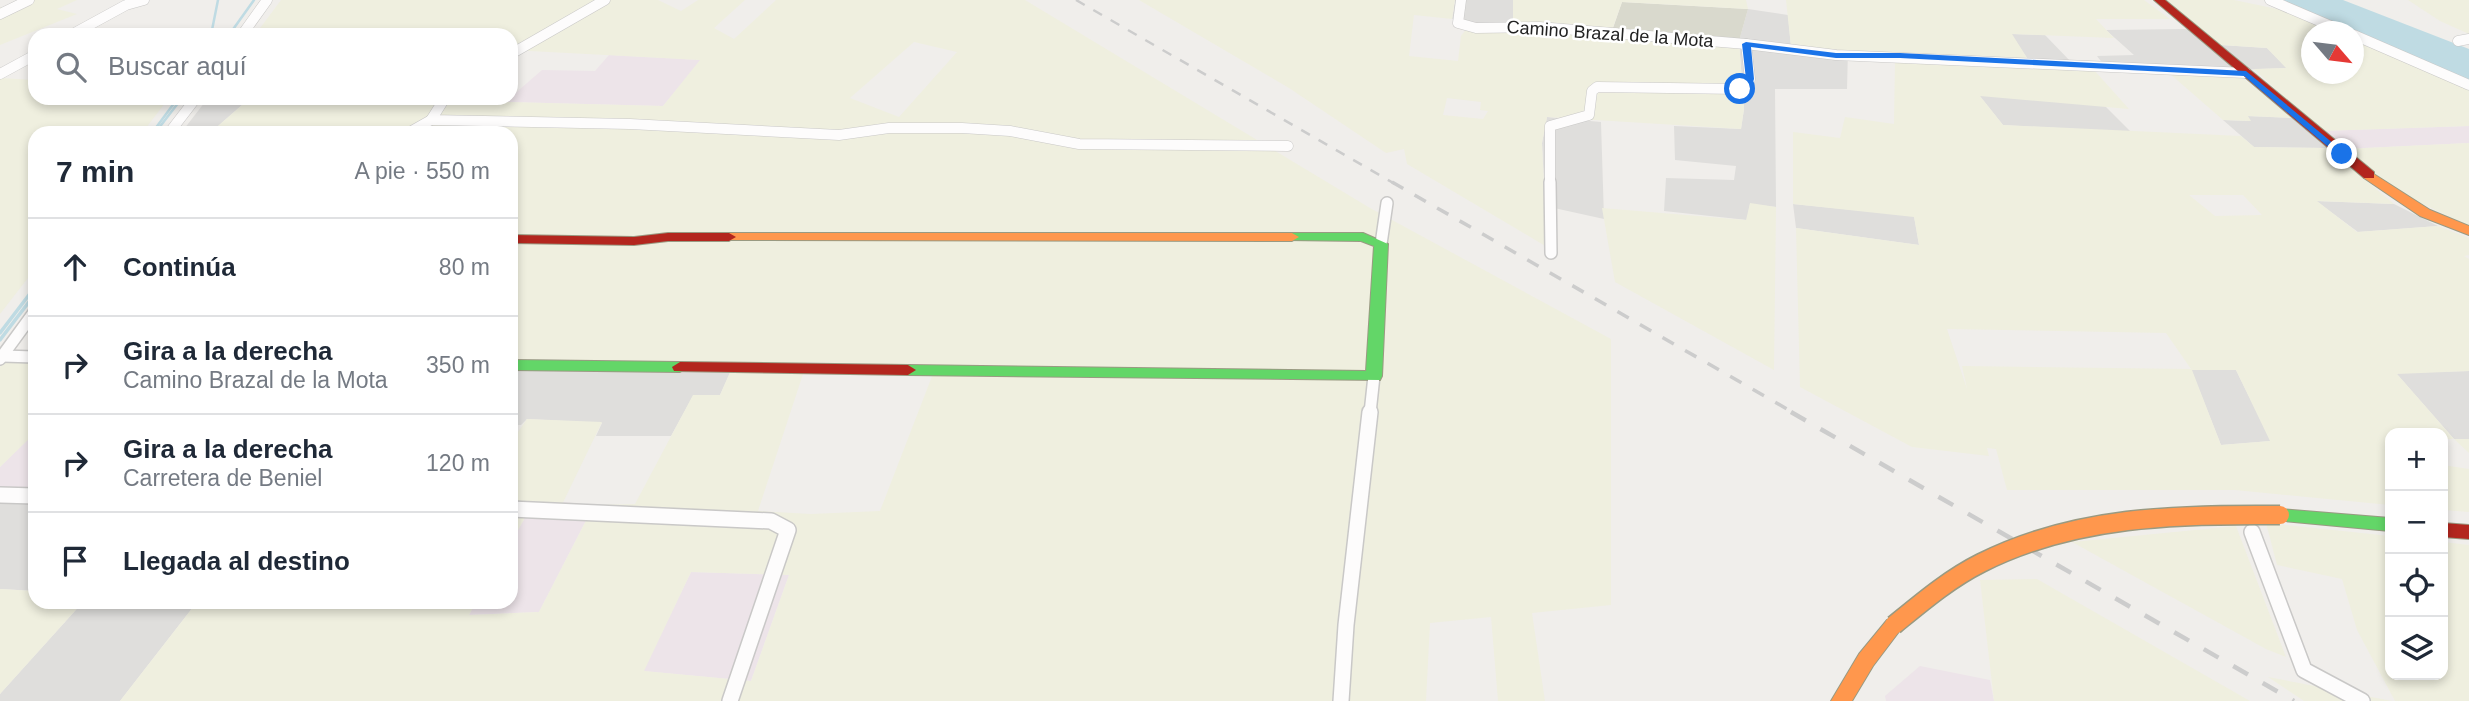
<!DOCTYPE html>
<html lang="es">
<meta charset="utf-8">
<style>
body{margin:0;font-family:Helvetica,sans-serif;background:#f6f6f7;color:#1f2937}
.controls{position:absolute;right:21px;bottom:21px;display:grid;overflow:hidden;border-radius:14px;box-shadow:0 4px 10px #0003}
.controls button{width:63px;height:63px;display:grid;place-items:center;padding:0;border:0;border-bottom:2px solid #e0e1e3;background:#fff;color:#1f2937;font:35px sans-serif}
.compass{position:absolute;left:2301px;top:21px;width:63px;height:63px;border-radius:50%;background:#fff;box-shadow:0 4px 10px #0003;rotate:118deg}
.stop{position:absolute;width:21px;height:21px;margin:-16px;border:5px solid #1a73e8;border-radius:50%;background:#fff}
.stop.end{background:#1a73e8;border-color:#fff;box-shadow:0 2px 7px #0008}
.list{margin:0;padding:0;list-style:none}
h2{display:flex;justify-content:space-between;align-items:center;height:91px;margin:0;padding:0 28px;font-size:30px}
h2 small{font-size:23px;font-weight:400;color:#747a83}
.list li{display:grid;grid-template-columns:46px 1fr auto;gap:21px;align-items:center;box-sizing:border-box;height:98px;padding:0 28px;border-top:2px solid #e0e1e3}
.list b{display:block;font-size:26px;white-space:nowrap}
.list p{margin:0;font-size:23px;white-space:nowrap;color:#747a83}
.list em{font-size:23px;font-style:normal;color:#747a83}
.icon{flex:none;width:38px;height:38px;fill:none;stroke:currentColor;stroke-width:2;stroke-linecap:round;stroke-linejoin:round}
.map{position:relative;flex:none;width:2469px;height:701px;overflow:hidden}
.search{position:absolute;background:#fff;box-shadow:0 4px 10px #0003;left:28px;top:28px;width:490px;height:77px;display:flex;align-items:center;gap:18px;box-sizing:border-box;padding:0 24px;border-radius:21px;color:#747a83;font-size:26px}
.panel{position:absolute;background:#fff;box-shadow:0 4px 10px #0003;left:28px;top:126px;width:490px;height:483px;border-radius:21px}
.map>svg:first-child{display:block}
</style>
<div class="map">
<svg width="2469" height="701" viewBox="0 0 2469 701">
<rect width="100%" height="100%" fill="#f0eeeb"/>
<!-- residential -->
<g fill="#dfdedc">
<path d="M1455,0H1513V23H1471L1452,19Z"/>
<path d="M1748,9L1788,15L1791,47L1848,50L1847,89H1775L1776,207L1750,204L1747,220L1664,211L1666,178L1734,180L1736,166L1675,160L1674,126L1741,129L1744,109L1739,41Z"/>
<path d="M2183,29L2202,30L2221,45L2267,48L2287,68L2233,70L2103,64L2097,56L2134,55L2106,30Z"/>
<path d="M2011,34L2045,35L2073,64L2029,61Z"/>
<path d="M1979,95L2105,106L2131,132L2003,125Z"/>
<path d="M208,98H250L210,133H181Z"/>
<path d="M2247,116L2292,118L2327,148L2254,147L2223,120L2250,121Z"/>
<path d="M1547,117L1601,122L1604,219L1545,206L1542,143Z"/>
<path d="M2316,201L2394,204L2438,226L2358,232Z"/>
<path d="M1793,204L1914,216L1919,245L1796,228Z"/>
<path d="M521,359L735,362L720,395L693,396L671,436H596L602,423L527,419L521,425H511V374Z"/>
<path d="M2191,369L2236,370L2271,441L2221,445Z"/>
<path d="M2469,371V439H2454L2396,373Z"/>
<path d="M0,488L35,489V591L0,589Z"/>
<path d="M83,602H197L120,701H0V694Z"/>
</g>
<!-- industrial -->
<g fill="#ede4e9">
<path d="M609,55L701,60L663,106L505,102L542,70L595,71Z"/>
<path d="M2469,126V143L2344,149L2321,131Z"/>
<path d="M35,433V489L0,488V467Z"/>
<path d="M563,502L594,505L539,612L469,615L476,602H511V542L526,516L555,519Z"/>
<path d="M691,572L789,575L751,681L643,671Z"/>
<path d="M1920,666L1990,680L1994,701H1886L1885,696Z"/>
</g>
<!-- construction -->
<path fill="#d9d9cd" d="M1622,2L1748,9L1739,41L1612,31Z"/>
<!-- farmland -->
<g fill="#efefdf" fill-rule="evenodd">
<path d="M32,0H77L57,9L77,14L0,45V7L12,9Z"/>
<path d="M281,0H658L681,11L698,0H745L714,28L734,39L776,0H1025L1370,208L1611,339V605L1532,613L1545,701H1498L1491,617L1430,623L1426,701H120L197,602H476L469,615L539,612L594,505L635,504L693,395H720L734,363L521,359L511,374V133H210L250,98H509L506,102L663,106L700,60L511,50V35H255ZM914,42L957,52L899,117L850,98ZM807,362L936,366L880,511L811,514L758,511ZM691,572L789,575L751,681L644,671Z"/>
<path d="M1139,0H1455L1452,19L1414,15L1409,56L1458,61L1461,36L1471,23H1513V0H1746L1748,9L1622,2L1612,30L1739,41L1744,109L1741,129L1547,117L1542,143L1547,247L1407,164L1404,149L1386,153L1289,88ZM1447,98L1481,102L1480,110L1488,111L1483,119L1443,115Z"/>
<path d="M1786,0H2144L2170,19H2096L2114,38L2012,34L2029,61L1791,47Z"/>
<path d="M2163,0H2234L2292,12L2338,31L2312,32V74H2354V38L2469,89V126L2321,131L2254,69L2286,68L2267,48L2221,45Z"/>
<path d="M2408,0H2469V34L2440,21Z"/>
<path d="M1895,59L2094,70L2129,109L1980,96L2003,125L2241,136L2254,147L2327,148L2394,204L2317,201L2357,232L2438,226L2469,238V255L2464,256L2469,259V371L2397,374L2454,439H2469V453L2454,439H2443V433H2390V505L2235,490H2007L1996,449L1987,448L1989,456L1912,447L1800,387L1796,228L1919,245L1914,217L1793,204V132L1840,138L1845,117L1894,124ZM2189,195H2243L2262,215L2215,216ZM1947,329L2166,333L2191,369L1962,366L1967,389ZM2192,370H2236L2270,441L2221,445Z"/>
<path d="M2169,73L2240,76L2292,118L2248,116L2251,121L2223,120Z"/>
<path d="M0,78L35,80V98H169L142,133H35V269L0,314Z"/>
<path d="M2469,143V226L2400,193L2344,149Z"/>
<path d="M1750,203L1776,207L1774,370L1615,282L1602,208L1746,220Z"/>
<path d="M5,361L35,362V433L0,467V367Z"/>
<path d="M527,419L602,422L555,519L526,516L511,542V442Z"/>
<path d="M2443,465L2469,469V512L2443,510Z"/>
<path d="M2266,523L2390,536V675H2443V542L2469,545V701H2395L2357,630L2342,579L2277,565Z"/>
<path d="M2236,526L2286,657L2266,649L2072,542Z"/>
<path d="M2037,579L2250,701H1994L1980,580Z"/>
<path d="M0,589L35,591V602H83L0,694Z"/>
<path d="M2268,677L2392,701H2304Z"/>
</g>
<!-- water -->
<path fill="#bfdbe3" d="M2276,0H2343L2469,49V82Z"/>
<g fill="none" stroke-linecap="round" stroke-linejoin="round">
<!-- stream-far1 -->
<g stroke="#bfdbe3" stroke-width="2.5">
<path d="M211,35L218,0"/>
<path d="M229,35L254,0"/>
<path d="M152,133L178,98"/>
<path d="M155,133L182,98"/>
</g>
<!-- stream -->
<g stroke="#bfdbe3" stroke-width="3.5">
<path d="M0,333L35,287"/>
<path d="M0,340L35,294"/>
</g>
<!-- street-far2 casing -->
<g stroke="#c9c8c7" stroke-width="11">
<g id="street-far2">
<path d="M1461,0L1458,23L1476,28L1539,27L1746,44L1836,55L2246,73"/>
<path d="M2270,0L2345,32"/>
<path d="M0,14L29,0"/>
<path d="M71,35L126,5L144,0"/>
<path d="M242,35L267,0"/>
<path d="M2354,35L2469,85"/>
<path d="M2458,41L2469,39"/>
<path d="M511,54L605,0"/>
<path d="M0,74L35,55"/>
<path d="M445,98L431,120L630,124L839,135L889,128H962L1010,131L1079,144L1288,146"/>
<path d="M169,133L196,98"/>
<path d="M408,133L431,120"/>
<path d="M1550,184V126L1589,115L1592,91L1597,87L1740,89L1748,86L1750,79L1746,44"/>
</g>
</g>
<!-- street-far1 casing -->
<g stroke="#c9c8c7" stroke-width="14">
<g id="street-far1">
<path d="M1550,182L1551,253"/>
<path d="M1381,244L1387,203"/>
<path d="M2,356L35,357"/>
<path d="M0,359L35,311"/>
<path d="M1370,413L1374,376"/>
</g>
</g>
<!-- street casing -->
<g stroke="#c9c8c7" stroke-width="18">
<g id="street">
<path d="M0,495L35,496"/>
<path d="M511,509L771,521L788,530L730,701"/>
<path d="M2252,532L2304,670L2362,701"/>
<path d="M1341,701L1346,625L1370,412"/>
</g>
</g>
<!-- fast casing -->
<g stroke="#999a82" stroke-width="2">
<g id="fast">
<path d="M1292,233H1363L1388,244L1382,376L1380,380L908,375L900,370L908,365L1366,371L1374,246L1361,241L1287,240L1285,237L1287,234Z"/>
<path d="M511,360L680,362L688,367L680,372L511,370Z"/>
<path d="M2280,509L2390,518V531L2274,520L2271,515L2274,510Z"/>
</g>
</g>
<!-- slow casing -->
<g stroke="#999a82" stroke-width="2">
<g id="slow">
<path d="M2369,171L2430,210L2469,226V235L2420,216L2364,178L2362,175Z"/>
<path d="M729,233H1292L1299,237L1292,241L724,240L722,237Z"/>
<path d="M1894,617L1901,620L1904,625L1873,666L1852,701H1831L1859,654L1887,620Z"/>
</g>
</g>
<!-- jam casing -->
<g stroke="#999a82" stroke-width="2">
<g id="jam">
<path d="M2154,0H2165L2374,172V178H2364Z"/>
<path d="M668,233H729L736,237L729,241H668L634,245L511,243V235L634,237Z"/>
<path d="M680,362L908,365L916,370L908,375L674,371L672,367Z"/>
<path d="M2443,523L2469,525V539L2443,537Z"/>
</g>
</g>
<!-- street-far2 -->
<use href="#street-far2" stroke="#fdfcfc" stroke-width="10"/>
<!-- street-far1 -->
<use href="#street-far1" stroke="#fdfcfc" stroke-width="11"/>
<!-- street -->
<use href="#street" stroke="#fdfcfc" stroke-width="15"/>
<!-- fast -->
<use href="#fast" fill="#63d668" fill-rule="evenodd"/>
<!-- slow -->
<use href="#slow" fill="#ff974d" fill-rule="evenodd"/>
<!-- jam -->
<use href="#jam" fill="#b3261e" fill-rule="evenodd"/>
<!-- rail-far2 -->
<path stroke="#ccc" stroke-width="2.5" stroke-dasharray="10 10" stroke-linecap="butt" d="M1076,0L1395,184"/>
<!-- rail-far1 -->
<path stroke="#ccc" stroke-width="3.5" stroke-dasharray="13 13" stroke-linecap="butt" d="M1392,182L1794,413"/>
<!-- rail -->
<path stroke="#ccc" stroke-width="4.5" stroke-dasharray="17 17" stroke-linecap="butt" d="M1791,412L2294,701"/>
<!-- slow-bridge casing -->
<g stroke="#999a82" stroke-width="21" stroke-linecap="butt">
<path id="slow-bridge" d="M1894,625C1921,603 1949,579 1981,563C2074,516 2178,514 2280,515"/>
</g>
<!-- slow-bridge -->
<use href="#slow-bridge" stroke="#ff974d" stroke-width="18"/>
</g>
<!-- route -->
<path fill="#1a73e8" d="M1746,42L1836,53H1900L2246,71L2346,154L2339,156L2244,76L1900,58H1836L1751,47L1754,79L1751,88L1740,91L1736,89L1744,85L1746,79L1742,44Z"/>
<g text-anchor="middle" stroke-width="5" stroke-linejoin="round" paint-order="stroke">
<!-- far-street labels -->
<g font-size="18" fill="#222" stroke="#fff">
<text transform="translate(1610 34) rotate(4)" y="6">Camino Brazal de la Mota</text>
</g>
</g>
</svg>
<div class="controls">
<button>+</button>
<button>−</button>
<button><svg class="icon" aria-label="locate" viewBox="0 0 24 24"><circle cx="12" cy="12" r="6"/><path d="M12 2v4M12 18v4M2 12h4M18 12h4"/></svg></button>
<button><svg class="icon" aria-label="layers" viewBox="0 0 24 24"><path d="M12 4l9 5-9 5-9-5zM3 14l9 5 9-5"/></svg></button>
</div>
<svg class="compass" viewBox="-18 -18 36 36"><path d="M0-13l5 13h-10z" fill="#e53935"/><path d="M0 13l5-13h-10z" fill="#747a83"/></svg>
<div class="stop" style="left:1740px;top:89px"></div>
<div class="stop end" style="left:2342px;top:154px"></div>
<div class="search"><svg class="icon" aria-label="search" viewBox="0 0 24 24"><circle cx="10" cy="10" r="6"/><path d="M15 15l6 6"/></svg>Buscar aquí</div>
<section class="panel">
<h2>7 min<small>A pie · 550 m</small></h2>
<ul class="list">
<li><svg class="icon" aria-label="ahead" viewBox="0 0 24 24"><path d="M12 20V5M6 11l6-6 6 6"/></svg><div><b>Continúa</b></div><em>80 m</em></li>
<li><svg class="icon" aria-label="right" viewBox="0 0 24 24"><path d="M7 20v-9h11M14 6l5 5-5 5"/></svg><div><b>Gira a la derecha</b><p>Camino Brazal de la Mota</p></div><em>350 m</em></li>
<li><svg class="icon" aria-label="right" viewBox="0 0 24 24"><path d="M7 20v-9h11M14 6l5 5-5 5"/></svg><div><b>Gira a la derecha</b><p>Carretera de Beniel</p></div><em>120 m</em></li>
<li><svg class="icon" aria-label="arrive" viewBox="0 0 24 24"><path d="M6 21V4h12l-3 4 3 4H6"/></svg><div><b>Llegada al destino</b></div></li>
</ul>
</section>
</div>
